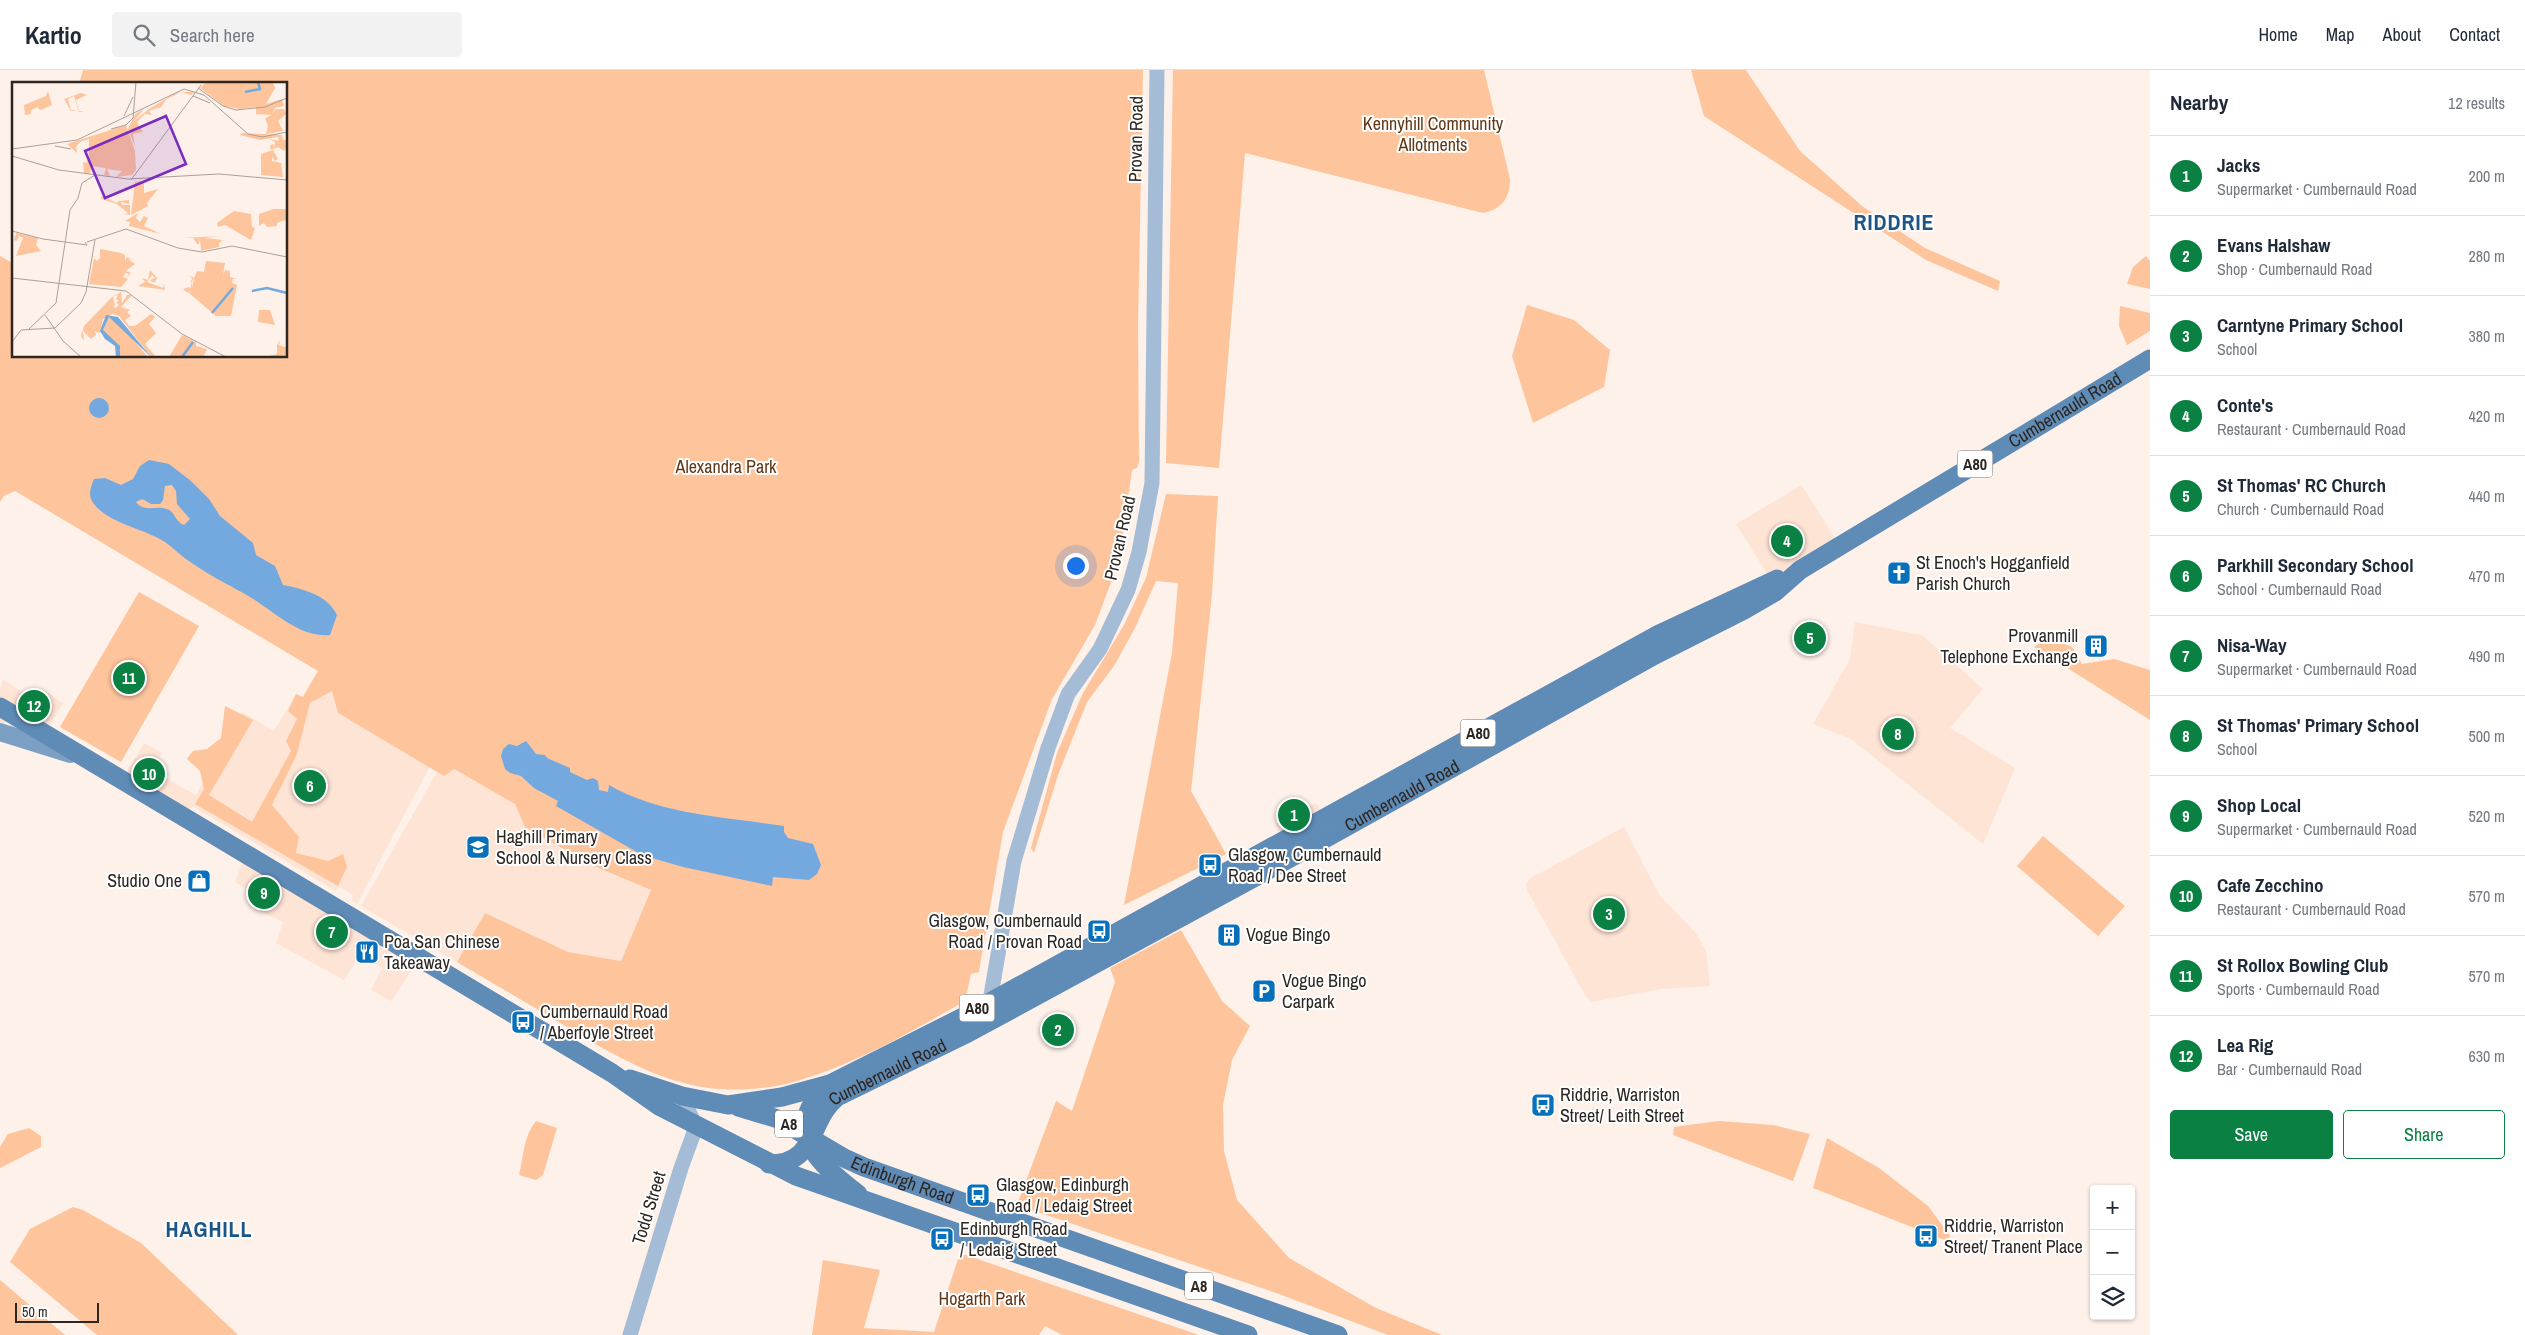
<!DOCTYPE html>
<meta charset="utf-8">
<style>
body{margin:0;font-family:"Archivo Narrow",sans-serif;background:#f2f2f3;color:#1f2937}
.controls{position:absolute;right:15px;bottom:15px;display:grid;overflow:hidden;border-radius:5px;box-shadow:0 1px 4px #0004}
.controls button{width:45px;height:45px;display:grid;place-items:center;padding:0;border:0;border-bottom:1px solid #e0e1e3;background:#fff;color:#1f2937;font:25px sans-serif}
.scale{position:absolute;left:15px;bottom:12px;width:84px;box-sizing:border-box;padding-left:5px;border:2px solid #2d2621;border-top:0;font-size:14px;line-height:18px;white-space:nowrap;color:#2d2621;-webkit-text-stroke:4px #fff;paint-order:stroke}
.you{position:absolute;left:1075px;top:495px;width:18px;height:18px;margin:-12px;border:4px solid #fff;border-radius:50%;background:#1a73e8;box-shadow:0 0 0 8px #1a73e833}
.badge{display:grid;place-items:center;width:32px;height:32px;border-radius:50%;background:#0b8043;color:#fff;font-size:16px;font-weight:700}
.pin{position:absolute;translate:-50% -50%;border:2px solid #fff;box-shadow:0 1px 5px #0006}
.list{margin:0;padding:0;list-style:none}
h2{display:flex;justify-content:space-between;align-items:center;height:65px;margin:0;padding:0 20px;font-size:21px}
h2 small{font-size:16px;font-weight:400;color:#747a83}
.list li{display:grid;grid-template-columns:32px 1fr auto;gap:15px;align-items:center;box-sizing:border-box;height:80px;padding:0 20px;border-top:1px solid #e0e1e3}
.list b{display:block;font-size:19px;white-space:nowrap}
.list p{margin:0;font-size:16px;white-space:nowrap;color:#747a83}
.list em{font-size:16px;font-style:normal;color:#747a83}
.actions{display:flex;gap:10px;padding:15px 20px}
.actions a{flex:1;padding:11px 0;border:1px solid #0b8043;border-radius:5px;text-align:center;font-size:18px;color:#0b8043}
.actions .main{background:#0b8043;color:#fff}
.icon{flex:none;width:28px;height:28px;fill:none;stroke:currentColor;stroke-width:2;stroke-linecap:round;stroke-linejoin:round}
.map{position:relative;flex:none;width:2150px;height:1265px;overflow:hidden}
header{display:flex;align-items:center;gap:30px;box-sizing:border-box;height:70px;padding:0 25px;background:#fff;border-bottom:1px solid #e0e1e3}
header strong{font-size:24px}
nav{display:flex;gap:28px;margin-inline-start:auto;font-size:18px}
.search{width:350px;height:45px;background:#f2f2f3;display:flex;align-items:center;gap:12px;box-sizing:border-box;padding:0 18px;border-radius:5px;color:#747a83;font-size:19px}
main{display:flex}
aside{flex:1;background:#fff}
.map>svg:first-child{display:block}
</style>
<header>
<strong>Kartio</strong>
<div class="search"><svg class="icon" aria-label="search" viewBox="0 0 24 24"><circle cx="10" cy="10" r="6"/><path d="M15 15l6 6"/></svg>Search here</div>
<nav><a>Home</a><a>Map</a><a>About</a><a>Contact</a></nav>
</header>
<main>
<div class="map">
<svg width="2150" height="1265" viewBox="0 0 2150 1265">
<rect width="100%" height="100%" fill="#fdf1ea"/>
<!-- built -->
<g fill="#fee4d4">
<path d="M1802,415L1839,475L1775,516L1736,454Z"/>
<path d="M1855,552L1922,565L1983,619L1950,658L2015,698L1983,774L1851,669L1813,654L1850,589Z"/>
<path d="M318,601L351,620L338,643L430,696L357,834L352,831L353,825L339,817L336,821L192,736L183,750L121,713L144,673L162,683L153,701L196,725L242,642L274,661L296,624L302,627Z"/>
<path d="M3,610L38,631L45,621L63,633L44,665L10,644L0,660V618Z"/>
<path d="M453,699L515,734L526,757L594,796L651,820L621,891L568,882L485,843L457,892L361,836L437,702L445,706Z"/>
<path d="M1316,733L1325,749L1286,772L1276,754Z"/>
<path d="M1624,757L1660,826L1695,862L1706,881L1710,916L1661,919L1592,932L1586,927L1527,820L1526,814L1529,809Z"/>
<path d="M245,786L419,889L391,931L371,920L382,898L360,884L344,910L276,873L283,852L258,840L263,829L235,812Z"/>
</g>
<!-- green -->
<g fill="#fec49c">
<path d="M83,0H1143L1138,255L1139,392L1137,398L1132,400L1119,491L1095,555L1052,629L1003,762L979,902L971,904L965,931C909,963 849,998 786,1014C755,1021 715,1022 684,1013C641,1002 600,977 562,954C527,933 492,913 457,892L485,843L568,882L621,891L651,820L594,796L525,757L515,734L454,699L444,706L338,643L332,621L310,633L297,684L272,735L299,767L296,783L328,791L343,784L347,797L338,816L195,734L204,719L200,701L187,689L193,681L207,679L221,668L225,636L253,650L209,725L252,752L291,681L286,671L297,649L288,641L296,624L303,627L318,601L15,421L4,426L0,432V186L14,194V286H286V14H79Z"/>
<path d="M1173,0H1484L1510,109C1510,128 1502,139 1483,143L1245,83L1219,398L1166,393Z"/>
<path d="M1691,0H1746L1800,81L1862,136L1925,178L2000,211L1998,221L1926,190L1704,46Z"/>
<path d="M2146,186L2150,191V219L2127,214L2133,197Z"/>
<path d="M1527,235L1574,250L1610,280L1604,317L1533,353L1512,286Z"/>
<path d="M2120,236L2150,243V261L2127,275L2119,256Z"/>
<path d="M1166,424L1218,426L1212,524L1191,721L1226,784L1124,835L1172,583L1178,513L1156,511L1135,558L1114,596L1087,632L1058,705L1034,783L1031,778L1057,683L1083,623L1124,555L1146,508Z"/>
<path d="M139,522L199,556L121,692L60,657Z"/>
<path d="M2048,568L2072,577L2082,594L2114,589L2150,600V650L2034,577Z"/>
<path d="M2043,766L2125,836L2098,866L2017,796Z"/>
<path d="M1181,860L1222,931L1250,956L1232,990L1223,1035L1224,1081L1237,1130L1289,1188L1376,1238L1442,1265H1388L1279,1224L1017,1135L1056,1031L1072,1041L1115,912L1110,898Z"/>
<path d="M536,1051L557,1058L543,1105L536,1110L519,1105C524,1086 523,1067 536,1051Z"/>
<path d="M1719,1051L1773,1055L1810,1064L1793,1111L1673,1065L1674,1057Z"/>
<path d="M29,1058L41,1066V1077L0,1098V1077L8,1064Z"/>
<path d="M1827,1068L1879,1098L1928,1136L1950,1166L1947,1171L1813,1118Z"/>
<path d="M73,1137L83,1140L141,1173L238,1265H97L10,1192L30,1159Z"/>
<path d="M960,1183L1199,1265H1062L1045,1256L1039,1265H812L823,1190L880,1200L864,1258L934,1262Z"/>
<path d="M0,1210L65,1265H0Z"/>
</g>
<!-- water -->
<g fill="#73a9df" fill-rule="evenodd">
<circle cx="99" cy="338" r="10"/>
<path d="M149,390L169,394L191,411L209,429L220,446L253,473L256,485L275,496L283,515C303,519 328,525 337,545L330,565C298,568 271,538 245,524C225,513 205,503 186,489C179,484 172,477 165,472C146,459 105,453 92,431C88,423 91,417 94,409L105,408L121,415L133,409L140,396ZM172,415L176,421L177,434L190,449L184,455C175,452 175,441 167,439C154,435 145,443 136,432L142,429L151,434H160L163,430L165,416Z"/>
<path d="M526,671L536,684L545,685L547,688L570,698V702L587,710L593,708L598,711L599,720L608,722L609,715C661,745 726,747 784,756V762L788,768L813,774L821,795L817,804L809,810L773,807L772,816L683,797L642,785L556,736L558,731L534,718L521,706L510,703L505,699L501,686L503,679L509,674L517,676Z"/>
</g>
<g fill="none" stroke-linecap="round" stroke-linejoin="round">
<!-- tertiary -->
<g stroke="#a4bcd5" stroke-width="15">
<path d="M993,938L990,931L1014,791L1048,678L1068,624L1100,579L1128,520L1139,482L1152,413L1157,0"/>
<path d="M630,1265L681,1098L696,1057L682,1026"/>
</g>
<!-- secondary -->
<path stroke="#7ca0c4" stroke-width="18" d="M0,662L70,684"/>
<!-- primary -->
<g stroke="#5f8bb7" stroke-width="19">
<path d="M0,637L612,1003L659,1036L796,1106L1248,1265"/>
<path d="M630,1009L682,1026L728,1035L782,1027L830,1014L961,948L1659,564L1777,509"/>
<path d="M830,1014C778,1059 818,1093 858,1124"/>
<path id="s1" d="M738,1037L778,1049L844,1088L864,1097L1338,1265"/>
<path id="s2" d="M769,1094C818,1094 808,1050 837,1027L968,963L1294,786L1655,585L1744,540L1775,522L1800,500L2150,289"/>
</g>
</g>
<!-- icons -->
<defs>
<g id="church-square" transform="scale(1.25)"><rect x="-9" y="-9" width="18" height="18" rx="4" fill="#0870bb" stroke="#fff"/><path d="M-1.2-6h2.4v3.5h3.3v2.4h-3.3V6h-2.4V-.1h-3.3v-2.4h3.3Z" fill="#fff"/></g>
<g id="building-square" transform="scale(1.25)"><rect x="-9" y="-9" width="18" height="18" rx="4" fill="#0870bb" stroke="#fff"/><path d="M-4-6H4V6H1V3H-1V6H-4ZM-2.5-4.3h1.7v1.8h-1.7ZM.8-4.3h1.7v1.8H.8ZM-2.5-1h1.7V.8h-1.7ZM.8-1h1.7V.8H.8Z" fill="#fff"/></g>
<g id="school-square" transform="scale(1.25)"><rect x="-9" y="-9" width="18" height="18" rx="4" fill="#0870bb" stroke="#fff"/><path d="M0-5L7-2L0 1L-7-2ZM-4 1L0 2.5L4 1V4Q0 6-4 4Z" fill="#fff"/></g>
<g id="bus-square" transform="scale(1.25)"><rect x="-9" y="-9" width="18" height="18" rx="4" fill="#0870bb" stroke="#fff"/><path d="M-5-6H5V4H4V6H2V4H-2V6H-4V4H-5ZM-3.5-4V0h7V-4ZM-3.5 1.2v1.5H-2V1.2ZM2 1.2v1.5H3.5V1.2Z" fill="#fff"/></g>
<g id="shop-square" transform="scale(1.25)"><rect x="-9" y="-9" width="18" height="18" rx="4" fill="#0870bb" stroke="#fff"/><path d="M-5-2.5h2.3a2.7 3.5 0 0 1 5.4 0H5L5.5 6h-11ZM-1.5-2.5h3a1.5 2.3 0 0 0-3 0Z" fill="#fff"/></g>
<g id="restaurant-square" transform="scale(1.25)"><rect x="-9" y="-9" width="18" height="18" rx="4" fill="#0870bb" stroke="#fff"/><path d="M-5-6h1v4h1v-4h1v4h1v-4h1v5L-1.5 .5V6h-2V.5L-5-1ZM5-6V6H3V1.5H1.5Q1.5-4 5-6Z" fill="#fff"/></g>
<g id="parking-square" transform="scale(1.25)"><rect x="-9" y="-9" width="18" height="18" rx="4" fill="#0870bb" stroke="#fff"/><path d="M-3.5-5.5H1a3.5 3.5 0 0 1 0 7H-1V5.5H-3.5ZM-1-3.4V-.6H.8a1.4 1.4 0 0 0 0-2.8Z" fill="#fff"/></g>
</defs>
<g fill-rule="evenodd">
<use href="#church-square" x="1899" y="503"/>
<use href="#building-square" x="2096" y="576"/>
<use href="#school-square" x="478" y="777"/>
<use href="#bus-square" x="1210" y="795"/>
<use href="#shop-square" x="199" y="811"/>
<use href="#bus-square" x="1099" y="861"/>
<use href="#building-square" x="1229" y="865"/>
<use href="#restaurant-square" x="367" y="882"/>
<use href="#parking-square" x="1264" y="921"/>
<use href="#bus-square" x="523" y="952"/>
<use href="#bus-square" x="1543" y="1035"/>
<use href="#bus-square" x="978" y="1125"/>
<use href="#bus-square" x="1926" y="1166"/>
<use href="#bus-square" x="942" y="1169"/>
</g>
<g text-anchor="middle" stroke-width="4" stroke-linejoin="round" paint-order="stroke">
<!-- shield labels -->
<g fill="#fff" stroke="#6c6764" stroke-width="1">
<rect x="1957.5" y="380.5" width="35" height="27" rx="4"/>
<rect x="1460.5" y="649.5" width="35" height="27" rx="4"/>
<rect x="959.5" y="924.5" width="35" height="27" rx="4"/>
<rect x="775" y="1040.5" width="28" height="27" rx="4"/>
<rect x="1185" y="1202.5" width="28" height="27" rx="4"/>
</g>
<g font-size="16" font-weight="bold" fill="#2d2621">
<text x="1975" y="400">A80</text>
<text x="1478" y="669">A80</text>
<text x="977" y="944">A80</text>
<text x="789" y="1060">A8</text>
<text x="1199" y="1222">A8</text>
</g>
<!-- park labels -->
<g font-size="18" fill="#623716" stroke="#fff">
<text x="1433" y="60">Kennyhill Community<tspan x="1433" dy="21">Allotments</tspan></text>
<text x="726" y="403">Alexandra Park</text>
<text x="982" y="1235">Hogarth Park</text>
</g>
<!-- street labels -->
<g font-size="18" fill="#2d2621" stroke="#fff">
<text transform="translate(1136 69) rotate(-89)" y="6">Provan Road</text>
<text dy="6" stroke="none"><textPath href="#s2" startOffset="1510">Cumbernauld Road</textPath></text>
<text transform="translate(1120 468) rotate(-77)" y="6">Provan Road</text>
<text dy="6" stroke="none"><textPath href="#s2" startOffset="742">Cumbernauld Road</textPath></text>
<text dy="6" stroke="none"><textPath href="#s2" startOffset="158">Cumbernauld Road</textPath></text>
<text dy="6" stroke="none"><textPath href="#s1" startOffset="181">Edinburgh Road</textPath></text>
<text transform="translate(649 1138) rotate(-73)" y="6">Todd Street</text>
</g>
<!-- poi labels -->
<g font-size="18" fill="#2d2621" stroke="#fff" text-anchor="start">
<text x="1916" y="499">St Enoch's Hogganfield<tspan x="1916" dy="21">Parish Church</tspan></text>
<text x="2078" y="572" text-anchor="end">Provanmill<tspan x="2078" dy="21">Telephone Exchange</tspan></text>
<text x="496" y="773">Haghill Primary<tspan x="496" dy="21">School &amp; Nursery Class</tspan></text>
<text x="1228" y="791">Glasgow, Cumbernauld<tspan x="1228" dy="21">Road / Dee Street</tspan></text>
<text x="182" y="817" text-anchor="end">Studio One</text>
<text x="1082" y="857" text-anchor="end">Glasgow, Cumbernauld<tspan x="1082" dy="21">Road / Provan Road</tspan></text>
<text x="1246" y="871">Vogue Bingo</text>
<text x="384" y="878">Poa San Chinese<tspan x="384" dy="21">Takeaway</tspan></text>
<text x="1282" y="917">Vogue Bingo<tspan x="1282" dy="21">Carpark</tspan></text>
<text x="540" y="948">Cumbernauld Road<tspan x="540" dy="21">/ Aberfoyle Street</tspan></text>
<text x="1560" y="1031">Riddrie, Warriston<tspan x="1560" dy="21">Street/ Leith Street</tspan></text>
<text x="996" y="1121">Glasgow, Edinburgh<tspan x="996" dy="21">Road / Ledaig Street</tspan></text>
<text x="1944" y="1162">Riddrie, Warriston<tspan x="1944" dy="21">Street/ Tranent Place</tspan></text>
<text x="960" y="1165">Edinburgh Road<tspan x="960" dy="21">/ Ledaig Street</tspan></text>
</g>
<!-- district labels -->
<g font-size="22" font-weight="bold" letter-spacing="1" fill="#1d5587" stroke="#fff">
<text x="1894" y="160">RIDDRIE</text>
<text x="209" y="1167">HAGHILL</text>
</g>
</g>
<!-- overview -->
<g transform="translate(12 12)">
<rect width="275" height="275" fill="#fdf1ea"/>
<path d="M194,0H266L261,1L263,6L253,24L228,27L212,24L188,6ZM36,9L40,23L28,28L26,25L19,28V32L13,33L12,23L34,14ZM169,10L155,17L149,25L137,29L140,33L133,32L125,40L131,50L121,52L123,65L116,47L123,32L132,27L121,40L137,27L162,12L169,10H182L179,13ZM69,11L75,13L64,18L67,29H73L67,30L62,14L56,17L59,28L65,29H59L52,17ZM270,17L272,24L263,26L260,32L264,27H272L274,32L266,39L271,49L254,52L256,44L253,36L260,33L244,32V25ZM114,43L123,69L124,88L120,93L104,95L110,89L95,87L98,94L92,93L94,86L80,84L78,91H72L71,80L74,81L77,75V57L68,60L64,65L65,71L55,62ZM230,51L270,53L271,58H275V64L272,69L266,65L259,68L258,64L261,62L262,66L263,60L258,57L267,59L266,55L248,58L228,53ZM261,68L266,77L263,79L260,75V79L269,81L271,95L249,93V72ZM150,96L132,99V111L146,107L135,121L136,124L119,133L123,100ZM90,114L105,121L106,119L117,118V122L109,120L110,123H118V133L112,132L116,131L105,122L89,117ZM262,127H275V141L273,138L265,141V144L255,145L252,141L247,144V132ZM222,129L239,132L240,145L243,146L239,158L213,143L206,145L205,141ZM126,131L124,136L128,140L132,134L136,136L132,144L149,152L117,144L118,140L113,139ZM4,151L26,156L24,163L29,169L4,174L11,156L7,154L5,159L2,158ZM208,154L193,156L211,158L207,161V165L189,169L188,156L187,162H185L182,157L183,162L182,156H170ZM88,167L109,171L113,173V179L115,175L121,178L116,177L123,182L114,189L119,191L115,196L117,192L113,191L111,195L116,197L109,205L77,202L82,176L85,179L88,176ZM194,179L213,181L211,194L213,188L218,189V195L225,197H221L220,201L225,203L219,234H204L177,211L179,207L176,211L171,207L177,205L174,203L177,205L178,207L180,200V206L182,196L178,202L180,196L176,193L182,196L185,189L192,190ZM138,188L145,196L143,200H140L138,198L143,196L140,193L135,200L151,206L152,202L153,208L126,204L133,200L130,196L136,198ZM109,210L110,221L115,213H120L109,225L118,228L115,230L119,234L113,238L117,244H123L139,232L143,235L137,242L144,251L133,262L144,275H139L107,234L100,232L91,237L88,251L83,249L84,253L79,257L71,249L72,259L69,254L72,244L101,214L103,224L101,223L103,226L107,223L104,220L107,219L104,217L106,213L102,214ZM247,228H258L263,243L246,240ZM99,235L107,241L136,275H108L103,259L94,255L91,248L94,236ZM170,253L184,260V264L195,267L191,275H157ZM268,258L267,263L275,266V275L257,274L265,272V263Z" fill="#fec49c"/>
<path d="M94,233L106,235L139,275L97,235L91,248L108,264V275H104L103,264L93,257L88,249Z" fill="#73a9df"/>
<path fill="none" stroke="#73a9df" stroke-width="2.5" d="M233,10L248,7L246,0M240,209L255,206L275,211M200,231L221,206M170,275L181,260"/>
<path fill="none" stroke="#aaa09a" stroke-width="1" d="M186,6L211,24L224,28L253,25L275,16M181,14L198,21M112,34L121,15M99,47L114,43L121,36L124,0M43,64L59,67M0,67L65,58L172,7L192,13L236,52L250,55L275,50M0,74L47,88L116,97L207,92L275,98M119,98L189,3M0,149L31,157L75,163L73,160M75,160L114,147L166,166L190,170L220,164L275,175M0,196L114,209L170,252L214,275M33,233L51,259L69,275M17,247L44,221L58,128L66,116L70,101L83,93M0,260L9,248L43,246L69,221L74,210L83,158"/>
<path fill="#7b2cbf" fill-opacity="0.15" stroke="#7b2cbf" stroke-width="2.5" d="M154,34L174,82L93,116L73,69Z"/>
<rect width="275" height="275" fill="none" stroke="#2d2621" stroke-width="2.5"/>
</g>
</svg>
<div class="controls">
<button>+</button>
<button>−</button>
<button><svg class="icon" aria-label="layers" viewBox="0 0 24 24"><path d="M12 4l9 5-9 5-9-5zM3 14l9 5 9-5"/></svg></button>
</div>
<div class="scale">50 m</div>
<div class="you"></div>
<div class="pin badge" style="left:1294px;top:745px">1</div>
<div class="pin badge" style="left:1058px;top:960px">2</div>
<div class="pin badge" style="left:1609px;top:844px">3</div>
<div class="pin badge" style="left:1787px;top:471px">4</div>
<div class="pin badge" style="left:1810px;top:568px">5</div>
<div class="pin badge" style="left:310px;top:716px">6</div>
<div class="pin badge" style="left:332px;top:862px">7</div>
<div class="pin badge" style="left:1898px;top:664px">8</div>
<div class="pin badge" style="left:264px;top:823px">9</div>
<div class="pin badge" style="left:149px;top:704px">10</div>
<div class="pin badge" style="left:129px;top:608px">11</div>
<div class="pin badge" style="left:34px;top:636px">12</div>
</div>
<aside>
<h2>Nearby<small>12 results</small></h2>
<ul class="list">
<li><span class="badge">1</span><div><b>Jacks</b><p>Supermarket · Cumbernauld Road</p></div><em>200 m</em></li>
<li><span class="badge">2</span><div><b>Evans Halshaw</b><p>Shop · Cumbernauld Road</p></div><em>280 m</em></li>
<li><span class="badge">3</span><div><b>Carntyne Primary School</b><p>School</p></div><em>380 m</em></li>
<li><span class="badge">4</span><div><b>Conte's</b><p>Restaurant · Cumbernauld Road</p></div><em>420 m</em></li>
<li><span class="badge">5</span><div><b>St Thomas' RC Church</b><p>Church · Cumbernauld Road</p></div><em>440 m</em></li>
<li><span class="badge">6</span><div><b>Parkhill Secondary School</b><p>School · Cumbernauld Road</p></div><em>470 m</em></li>
<li><span class="badge">7</span><div><b>Nisa-Way</b><p>Supermarket · Cumbernauld Road</p></div><em>490 m</em></li>
<li><span class="badge">8</span><div><b>St Thomas' Primary School</b><p>School</p></div><em>500 m</em></li>
<li><span class="badge">9</span><div><b>Shop Local</b><p>Supermarket · Cumbernauld Road</p></div><em>520 m</em></li>
<li><span class="badge">10</span><div><b>Cafe Zecchino</b><p>Restaurant · Cumbernauld Road</p></div><em>570 m</em></li>
<li><span class="badge">11</span><div><b>St Rollox Bowling Club</b><p>Sports · Cumbernauld Road</p></div><em>570 m</em></li>
<li><span class="badge">12</span><div><b>Lea Rig</b><p>Bar · Cumbernauld Road</p></div><em>630 m</em></li>
</ul>
<div class="actions"><a class="main">Save</a><a>Share</a></div>
</aside>
</main>
